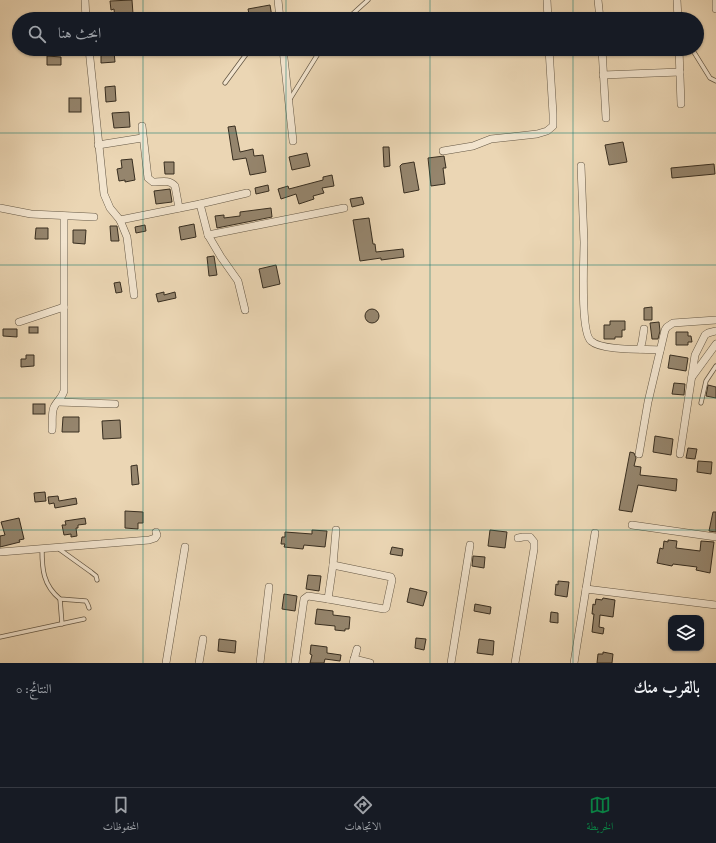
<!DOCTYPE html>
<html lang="ar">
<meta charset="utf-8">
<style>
body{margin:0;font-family:"IM FELL English",Amiri,serif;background:#20242c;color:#f1f3f6;direction:rtl}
.controls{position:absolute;right:12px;bottom:12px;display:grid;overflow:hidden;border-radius:8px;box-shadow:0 1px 3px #0004}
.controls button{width:36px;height:36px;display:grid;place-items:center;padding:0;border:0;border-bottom:1px solid #363941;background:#171b24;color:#f1f3f6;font:20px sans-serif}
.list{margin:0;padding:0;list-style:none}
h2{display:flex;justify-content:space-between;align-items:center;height:52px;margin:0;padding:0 16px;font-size:17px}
h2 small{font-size:13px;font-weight:400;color:#9ea1a6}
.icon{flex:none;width:22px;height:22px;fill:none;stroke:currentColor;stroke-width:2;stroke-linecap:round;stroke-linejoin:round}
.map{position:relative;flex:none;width:716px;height:663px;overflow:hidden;direction:ltr}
.search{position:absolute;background:#171b24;box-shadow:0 1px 3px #0004;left:12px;right:12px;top:12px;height:44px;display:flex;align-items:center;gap:10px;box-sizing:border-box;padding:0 14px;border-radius:22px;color:#9ea1a6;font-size:15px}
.sheet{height:124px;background:#171b24}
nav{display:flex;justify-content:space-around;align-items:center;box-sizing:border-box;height:56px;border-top:1px solid #363941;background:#171b24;font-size:11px;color:#9ea1a6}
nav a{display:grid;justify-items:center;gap:2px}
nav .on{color:#0b8043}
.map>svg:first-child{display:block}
</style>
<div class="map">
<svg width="716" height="663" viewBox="0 0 716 663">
<rect width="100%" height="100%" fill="#ebd6b4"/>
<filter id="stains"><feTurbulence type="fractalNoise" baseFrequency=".005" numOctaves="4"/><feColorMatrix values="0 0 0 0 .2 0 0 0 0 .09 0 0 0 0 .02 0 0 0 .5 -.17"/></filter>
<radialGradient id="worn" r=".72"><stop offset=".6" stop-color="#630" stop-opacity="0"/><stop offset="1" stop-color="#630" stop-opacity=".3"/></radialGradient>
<!-- building -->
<g fill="#95856d" stroke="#382e20">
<path d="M132,0L133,14H131V19H115L114,9L111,10L110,1Z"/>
<path d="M270,5L272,17L263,19H250L248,9Z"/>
<path d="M114,52L115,62L101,63V53Z"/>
<path d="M47,56L61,57V65H47Z"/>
<path d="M115,86L116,101L106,102L105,87Z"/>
<rect x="69" y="98" width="12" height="14"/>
<path d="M129,112L130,127L114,128L112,113Z"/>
<path d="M235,126L240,152L253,149L254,156L263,155L266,172L250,175L246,158L233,160L228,127Z"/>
<path d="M623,142L627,162L609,165L605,145Z"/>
<path d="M383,147H389L390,166L384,167Z"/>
<path d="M307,153L310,166L292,170L289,157Z"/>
<path d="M444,156L446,168H443L445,184L431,186L428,158Z"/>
<path d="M132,159L135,180L125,182V180L119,181L117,169L122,168L121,160Z"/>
<path d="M164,162H174V174H165Z"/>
<path d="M414,162L419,190L404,193L400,166L402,164Z"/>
<path d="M714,164L715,174L672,178L671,168Z"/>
<path d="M332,175L334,186L322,188L324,193L313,196L314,199L299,204L296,194L281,199L278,189L288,186L289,189L323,180V177Z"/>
<path d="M268,185L269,191L256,194L255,188Z"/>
<path d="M170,189L172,202L156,204L154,191Z"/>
<path d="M362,197L364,204L352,207L350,199Z"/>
<path d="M271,208L272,217L217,228L215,216L224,215V218L240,216V212Z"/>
<path d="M369,218L373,244H375L376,252L403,249L404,257L381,260V258L360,261L353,220Z"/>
<path d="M194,224L196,237L181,240L179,227Z"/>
<path d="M145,225L146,231L136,233L135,227Z"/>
<path d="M110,226H117L119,241H111Z"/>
<path d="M36,228H48V239H35Z"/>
<path d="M73,230H86L85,244L73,243Z"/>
<path d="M214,256L217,275L209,276L207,257Z"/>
<path d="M276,265L280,284L263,288L259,269Z"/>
<path d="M120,282L122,292L116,293L114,283Z"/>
<path d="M164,292V295L175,292L176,298L158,302L156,294Z"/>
<path d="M652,307V320H644V308Z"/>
<circle cx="372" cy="316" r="7"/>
<path d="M610,321H625V330H622V337H615V339H604V325H610Z"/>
<path d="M659,322L660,331L658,339H652L650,323Z"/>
<rect x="29" y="327" width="9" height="6"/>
<path d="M3,329H17V337L3,336Z"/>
<path d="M676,332H688V336H691L692,342H688V345H676Z"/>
<path d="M26,355H34V366L21,367V359H26Z"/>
<path d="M670,355L688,358L686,371L668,368Z"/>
<path d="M674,383L685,384L684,395L672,394Z"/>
<path d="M708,385L716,387V398L706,396Z"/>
<rect x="33" y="404" width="12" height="10"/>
<path d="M63,417H79V432H62Z"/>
<path d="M120,420L121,438L103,439L102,421Z"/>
<path d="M655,436L673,439L671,455L653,452Z"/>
<path d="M688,448L697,449L695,459L686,458Z"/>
<path d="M630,452L634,453L636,458L634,466L641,467L640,475L677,479L676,491L638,485L632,512L619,510Z"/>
<path d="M698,461L712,462L711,474L697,472Z"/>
<path d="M137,465L139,484L132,485L131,466Z"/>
<path d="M45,492L46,501L35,502L34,493Z"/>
<path d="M58,496L59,501L76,498L77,504L55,508L54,503L49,504L48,497Z"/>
<path d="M125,511L143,512V523H138V529L125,528Z"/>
<path d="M713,512H716V532L709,531Z"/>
<path d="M19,518L24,539L19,540L20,542L0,547V536L5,535L1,522Z"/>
<path d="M85,518L86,524L78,525V528H76L77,536L71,537V534L64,535L62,525H66L65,521Z"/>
<path d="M312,530L327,531L325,547L304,545L303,549L284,547L285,544H281L282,537H285V532L312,534Z"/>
<path d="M490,530L507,532L505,548L488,546Z"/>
<path d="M668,540L677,541L676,548L700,551L701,541L714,542L710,573L696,570L697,567L673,564L672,566L657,563L660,548L663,549L664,541L668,542Z"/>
<path d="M392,547L403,549L402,556L390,554Z"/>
<path d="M473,556L485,557L484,568L472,566Z"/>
<path d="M308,575L321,576L319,591L306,589Z"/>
<path d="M558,581L569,582L567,597L555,595L556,584L558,585Z"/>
<path d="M410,588L427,592L423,606L407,602Z"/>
<path d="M284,594L297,596L295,611L282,609Z"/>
<path d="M603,598L615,600L613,617L600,615L599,627L604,628L603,634L592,632L594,614H592L593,604L595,605L596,599L602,600Z"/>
<path d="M475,604L491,607L490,614L474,611Z"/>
<path d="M317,609L333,611V615L350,617L349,629H345V631L335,630V626L315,624Z"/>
<path d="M551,612L558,613V623L550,622Z"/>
<path d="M416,638L426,639L424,650L415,648Z"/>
<path d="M219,639L236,641L235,653L218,651Z"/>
<path d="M479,639L494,641L493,655L477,653Z"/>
<path d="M311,645L327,647V653L341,655L340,661L325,659L324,663H310L312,655L310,654Z"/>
<path d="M603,652L613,654L612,663H597L598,654H603Z"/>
</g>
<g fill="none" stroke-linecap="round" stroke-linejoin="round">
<!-- lane casing -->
<g stroke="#655845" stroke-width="5">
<g id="lane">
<path d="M347,19L368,0"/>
<path d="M692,49L710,78L716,81"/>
<path d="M225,83L250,49"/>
<path d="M290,99L321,49"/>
<path d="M701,403L706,381L716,366"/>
<path d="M42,549C42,569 43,585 60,599L86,601L88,605L89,608"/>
<path d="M59,549L91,572L96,576L97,580"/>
<path d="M60,599L62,624"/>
<path d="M0,637L84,619"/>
</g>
</g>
<!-- street casing -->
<g stroke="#655845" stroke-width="8">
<g id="street">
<path d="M85,0L86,19"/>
<path d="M278,0L280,19"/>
<path d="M547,0L548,19"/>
<path d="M598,0L600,19"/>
<path d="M677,0L678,19"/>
<path d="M716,0V9"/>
<path d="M599,17L678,16"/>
<path d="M89,49L104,194L110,208L120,220L127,237L134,295"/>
<path d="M283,49L293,141"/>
<path d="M602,49L606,118"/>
<path d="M679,49L681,104"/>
<path d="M603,75L680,72"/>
<path d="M142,126L148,178L153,182C161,182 169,179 175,186L179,208"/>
<path d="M98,145L142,138"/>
<path d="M443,151L473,146L491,139L537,134L547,131L553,126V114L549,49"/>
<path d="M581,166C582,192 583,217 584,242C584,259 580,332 591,341C602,351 644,349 660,350"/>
<path d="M200,204L208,235L221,257L238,281L245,310"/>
<path d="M0,208L31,214L94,217"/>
<path d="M120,220L200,204L247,193"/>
<path d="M208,235L344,208"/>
<path d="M19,322L64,307"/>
<path d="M640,349L642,342L644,329"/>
<path d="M692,377L716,344"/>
<path d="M58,402L115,404"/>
<path d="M52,430C53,423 51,414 54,407C57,401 62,398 64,391V216"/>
<path d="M639,454L648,402L665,330L667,327L673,323L716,320"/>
<path d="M680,454L695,355L705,335L708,333L716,331"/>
<path d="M632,525L716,537"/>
<path d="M0,552L149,540L155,538L157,535L156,532"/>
<path d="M586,589L716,605"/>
<path d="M328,599L384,609L386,608L392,580L391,577L333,565"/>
<path d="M354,659L370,663"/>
<path d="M166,663L185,547"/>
<path d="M199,663L203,639"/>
<path d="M260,663L269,587"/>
<path d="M295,663L304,599L308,596L328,599L333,565L336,530"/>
<path d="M353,663L357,649"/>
<path d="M451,663L470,545"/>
<path d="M515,663L534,549V542L530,537H523L518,538"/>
<path d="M574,663L595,533"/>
</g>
</g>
<!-- lane -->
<use href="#lane" stroke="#f2e4ce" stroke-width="3.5"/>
<!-- street -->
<use href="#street" stroke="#f2e4ce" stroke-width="7"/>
</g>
<!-- grid -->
<path fill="none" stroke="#0f766e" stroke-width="1" stroke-opacity="0.55" d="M143,0V19M286,0V19M430,0V19M573,0V19M143,49V663M286,49V663M430,49V663M573,49V663M0,133H716M0,265H716M0,398H716M0,530H716"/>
<rect width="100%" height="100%" filter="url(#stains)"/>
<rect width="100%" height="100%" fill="url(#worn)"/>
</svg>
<div class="controls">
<button><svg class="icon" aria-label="layers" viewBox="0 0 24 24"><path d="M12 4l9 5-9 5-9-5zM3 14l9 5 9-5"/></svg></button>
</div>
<div class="search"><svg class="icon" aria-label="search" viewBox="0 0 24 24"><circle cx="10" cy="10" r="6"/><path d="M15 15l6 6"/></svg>ابحث هنا</div>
</div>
<section class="sheet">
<h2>بالقرب منك<small>النتائج: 0</small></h2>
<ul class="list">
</ul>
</section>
<nav>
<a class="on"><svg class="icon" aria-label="map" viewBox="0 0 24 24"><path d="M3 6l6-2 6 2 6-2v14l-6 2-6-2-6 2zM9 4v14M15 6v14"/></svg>الخريطة</a>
<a><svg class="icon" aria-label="directions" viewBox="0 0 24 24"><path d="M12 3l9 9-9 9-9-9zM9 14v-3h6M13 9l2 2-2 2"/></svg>الاتجاهات</a>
<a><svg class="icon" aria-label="saved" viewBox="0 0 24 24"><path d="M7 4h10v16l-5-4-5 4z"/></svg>المحفوظات</a>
</nav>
